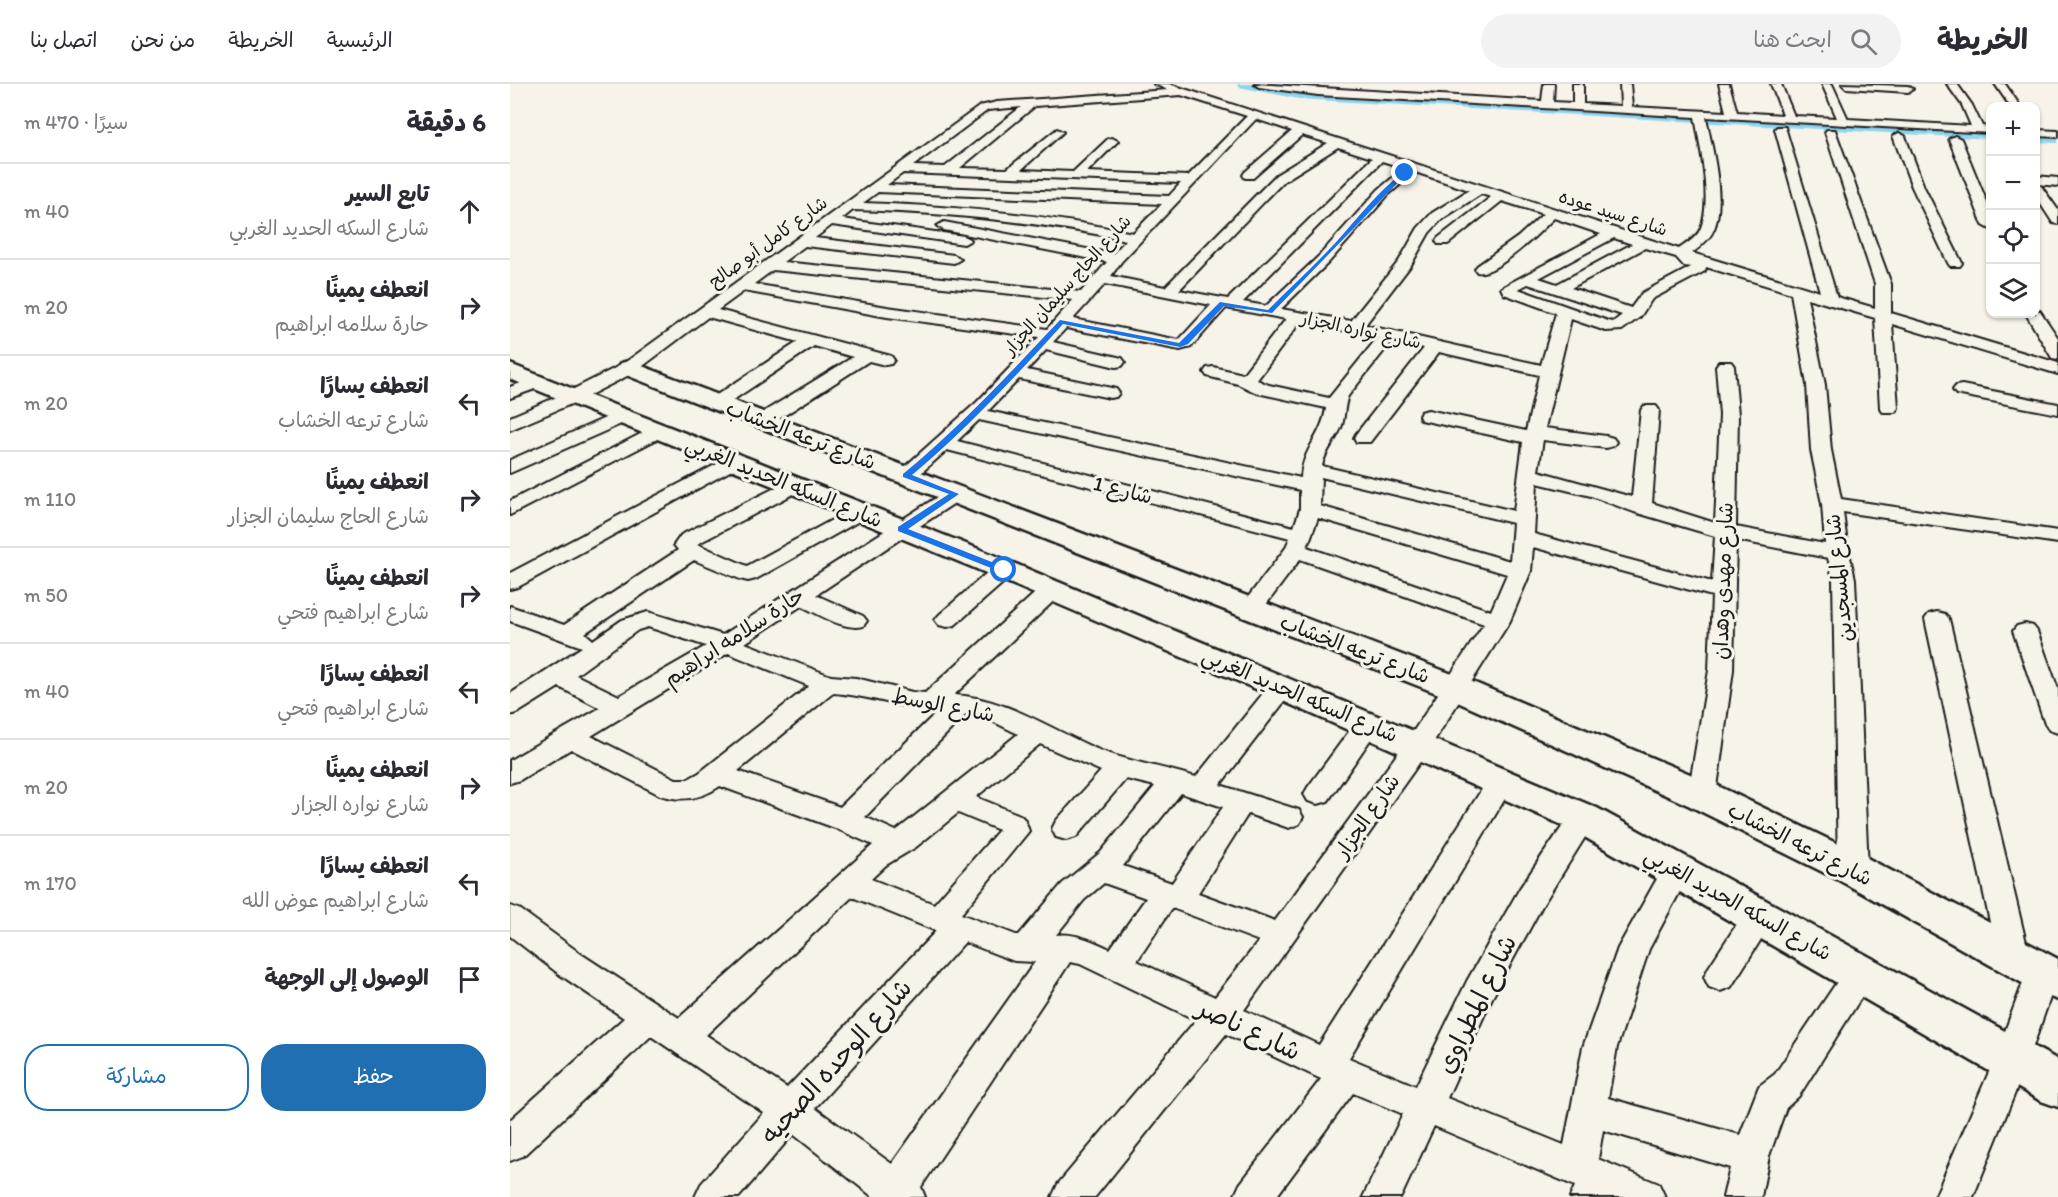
<!DOCTYPE html>
<html lang="ar">
<meta charset="utf-8">
<style>
body{margin:0;font-family:Itim,"Playpen Sans Arabic",sans-serif;background:#f2f2f3;color:#2b2b33;direction:rtl}
.controls{position:absolute;right:18px;top:18px;display:grid;overflow:hidden;border-radius:12px;box-shadow:0 2px 4px #0004}
.controls button{width:54px;height:54px;display:grid;place-items:center;padding:0;border:0;border-bottom:2px solid #e1e1e2;background:#fff;color:#2b2b33;font:30px sans-serif}
.stop{position:absolute;width:18px;height:18px;margin:-14px;border:4px solid #1a73e8;border-radius:50%;background:#fff}
.stop.end{background:#1a73e8;border-color:#fff;box-shadow:0 2px 6px #0008}
.list{margin:0;padding:0;list-style:none}
h2{display:flex;justify-content:space-between;align-items:center;height:78px;margin:0;padding:0 24px;font-size:26px}
h2 small{font-size:20px;font-weight:400;color:#7c7c81}
.list li{display:grid;grid-template-columns:39px 1fr auto;gap:18px;align-items:center;box-sizing:border-box;height:96px;padding:0 24px;border-top:2px solid #e1e1e2}
.list b{display:block;font-size:22px;white-space:nowrap}
.list p{margin:0;font-size:20px;white-space:nowrap;color:#7c7c81}
.list em{font-size:20px;font-style:normal;color:#7c7c81}
.actions{display:flex;gap:12px;padding:18px 24px}
.actions a{flex:1;padding:14px 0;border:2px solid #1f6fb2;border-radius:24px;text-align:center;font-size:21px;color:#1f6fb2}
.actions .main{background:#1f6fb2;color:#fff}
.icon{flex:none;width:33px;height:33px;fill:none;stroke:currentColor;stroke-width:2;stroke-linecap:round;stroke-linejoin:round}
.map{position:relative;flex:none;width:1548px;height:1113px;overflow:hidden;direction:ltr}
header{display:flex;align-items:center;gap:36px;box-sizing:border-box;height:84px;padding:0 30px;background:#fff;border-bottom:2px solid #e1e1e2}
header strong{font-size:28px}
nav{display:flex;gap:33px;margin-inline-start:auto;font-size:21px}
.search{width:420px;height:54px;background:#f2f2f3;display:flex;align-items:center;gap:15px;box-sizing:border-box;padding:0 21px;border-radius:33px;color:#7c7c81;font-size:22px}
main{display:flex}
aside{flex:1;background:#fff}
.map>svg:first-child{display:block}
</style>
<header>
<strong>الخريطة</strong>
<div class="search"><svg class="icon" aria-label="search" viewBox="0 0 24 24"><circle cx="10" cy="10" r="6"/><path d="M15 15l6 6"/></svg>ابحث هنا</div>
<nav><a>الرئيسية</a><a>الخريطة</a><a>من نحن</a><a>اتصل بنا</a></nav>
</header>
<main>
<div class="map">
<svg width="1548" height="1113" viewBox="0 0 1548 1113">
<rect width="100%" height="100%" fill="#f7f3e8"/>
<filter id="ink" filterUnits="userSpaceOnUse"><feTurbulence type="fractalNoise" baseFrequency=".0167" numOctaves="2"/><feDisplacementMap in="SourceGraphic" scale="12" xChannelSelector="R" yChannelSelector="G"/><feConvolveMatrix kernelMatrix="1 2 1 2 8 2 1 2 1" color-interpolation-filters="sRGB"/></filter>
<g filter="url(#ink)">
<g fill="none" stroke-linecap="round" stroke-linejoin="round">
<!-- canal -->
<g fill="#8ed5f0" fill-rule="evenodd">
<path d="M727,0H747L789,7L1480,47V55L789,15L729,3Z"/>
<path d="M1526,50L1548,51V59L1526,58Z"/>
</g>
<!-- street casing -->
<g stroke="#1c1c1c" stroke-width="4">
<g id="street">
<path d="M644,0H659L1169,165C1176,160 1186,154 1190,146C1203,118 1190,62 1185,33L808,11L749,3L744,0L1032,17L1034,0H1044L1043,18L1063,19V0H1073V20L1111,22L1110,0H1120L1122,23L1216,28L1209,0H1219L1227,28L1273,31L1261,0H1271L1284,32L1327,34L1312,0H1322L1338,35L1461,42L1452,21L1437,0H1447L1462,21L1472,42L1480,43V49L1196,33C1202,64 1216,116 1204,145C1200,155 1190,163 1182,169L1310,208L1265,45L1267,43H1275L1327,213L1365,224V200L1315,48L1317,46H1325L1381,200V229L1548,279V290L1382,240L1388,324L1385,328H1373L1370,324L1365,234L1297,214L1315,301L1321,366L1331,415L1548,447V459L1333,428L1337,460L1345,495L1358,785L1353,793L1343,797L1333,793L1328,785L1323,495L1318,474L1226,456L1223,586L1206,711L1202,718L1192,721L1182,718L1178,711L1199,586L1202,512L1023,463L1021,487L1000,537L917,668L734,926L809,961L981,691L991,688L1001,691L1005,698L839,974L906,1002L957,897L1010,804L1063,727L1073,723L1083,727L1087,734L1032,822L982,914L937,1014L1054,1061L1073,963L1108,864L1157,777L1167,773L1177,777L1182,785L1139,865L1107,963L1098,1014L1230,1051L1249,1002L1265,990L1339,880L1350,876L1361,880L1366,890L1289,1012L1276,1024L1259,1072L1251,1113H1213L1220,1084L1093,1046L1088,1075L1149,1100L1155,1113H1060L1065,1102L924,1042L891,1113H853L893,1030L843,1009L766,1113H724L730,1100L811,995L716,950L585,1113H542L548,1100L686,936L570,880L560,878L411,1103L415,1113H363L283,1050L229,1113H185L191,1100L254,1029L141,952L13,1072L0,1077V1036L114,934L49,890L0,852V822L11,826L71,870L169,934L363,761L325,744L210,702C191,715 172,718 150,711L61,665L10,696L0,699V676L90,624L49,603L9,628L0,631V610L72,563L0,537V522L54,541L168,466L164,461L171,451L277,398H291L294,402L291,406L187,460L237,482L344,424L351,422L358,424L361,428L358,432L246,495L238,497L230,495L184,476L75,549L83,556L112,536L138,528L213,551L438,406H452L455,410L452,414L306,511L353,532L357,537L353,542C334,547 309,530 291,522L235,559L321,592L346,594L402,608L415,609L534,501L542,499L550,501L553,506L550,511L444,611C497,614 541,646 589,666C620,678 653,683 686,693L763,597L772,595L781,597L785,603L781,609L710,701L789,726L793,733L789,740L779,744L738,730L688,809L765,837L899,654L974,540L790,475L749,530L741,532L733,530L729,525L775,465L780,454L437,366L403,396H389L386,392L389,388L467,318L529,253L377,233L234,207L208,226L381,272L384,276L381,280L375,281L359,277L261,340H247L245,336L247,332L343,273L304,262L214,322H202L199,318L202,314L288,258L198,233L125,288L68,317L0,346V333L56,309L113,280L470,22L487,18L658,6ZM671,11L737,32L678,92L577,88L608,57L602,54L598,55L563,88L511,86L551,50L553,48L547,45L497,85L450,84L525,22ZM511,23L435,83L403,82L478,26ZM746,35L782,47L735,88L733,91L735,94H743L792,51L818,59L766,91L655,203L601,192L611,178ZM828,63L862,74L718,215L669,206L774,97ZM872,77L894,84L868,106L809,172L756,222L733,218ZM905,88L959,106L922,129L908,144L889,177L841,237L771,225L819,178L878,111ZM393,89L671,99L659,112L377,101ZM368,108L652,120L623,149C534,130 444,122 353,119ZM971,110L981,113L928,154L926,157L928,160H938L992,117L1033,130L1008,153L967,182L965,185L967,188C985,193 1031,147 1044,134L1091,150L991,204L994,210L1046,229L1031,281L855,241L901,181L919,149L932,135ZM343,126C435,129 526,137 616,156L603,170L434,138L427,142L434,146L597,178L571,208L273,178L295,162L444,179L451,175L444,171L305,154L322,141L454,160L461,156L454,152L332,135ZM1104,154L1122,160L1047,200L1029,194ZM1135,164L1166,173L1174,182L1181,183L1132,209L1121,224L1061,204ZM1196,183L1281,209L1297,301L1301,366L1312,420L1315,460L1226,443L1228,331L1224,282L1221,278H1209L1206,282L1210,331L1205,439L1142,419L1149,326L1146,322H1134L1131,326L1122,413L1028,387L1033,356L1096,364L1103,362L1106,358L1103,354L1096,352L1035,344L1061,235L1096,247L1112,246L1130,233L1142,215L1195,187ZM263,186L563,216L537,245L377,223L244,200ZM595,200L701,221L669,256L563,235ZM1018,200L1112,231L1103,238L1098,237L1008,205ZM716,224L776,235L733,290L703,283L697,284L694,288L697,292L728,300L747,309L816,324C812,353 792,365 791,394L478,327L509,295L600,314L606,313L609,309L606,305L517,286L536,266L606,283L612,282L615,278L612,274L543,258L556,244L670,266L681,263ZM790,238L868,253L819,314L759,301L747,296ZM882,257L914,264L846,350L844,354L846,358H860L929,268L1029,291L1016,347L918,326L911,328L909,332L911,336L1013,358L1004,427L812,382C815,366 827,356 832,341C835,332 834,322 838,312ZM469,336L790,406V425L784,443L447,357ZM811,393L1003,439L1000,477L810,422ZM1027,399L1081,412L1124,428L1205,452L1202,498L1024,450ZM808,434L997,490L981,527L797,463ZM138,543L196,562L109,612L66,591L128,546ZM218,569L299,602L189,689L178,695H166L81,652ZM323,609C359,611 393,625 428,627L330,723L228,687ZM456,630L474,633L508,650L386,747L355,733ZM530,660L591,687L546,737L542,745L546,753L556,756L566,753L616,695L645,702L591,768L552,800L509,851H506L451,830L519,747L515,736L510,731L466,713ZM671,709L713,723L662,799L613,782ZM448,729L489,746L424,820L361,795L376,781L406,763ZM594,799L636,814L600,865C584,857 563,848 546,851L574,816ZM342,813L426,847L277,1004L196,951ZM662,824L749,857L705,913L627,877ZM455,858L504,877L525,878L382,1080L305,1024Z"/>
<path d="M1332,0L1398,2L1403,5L1398,8L1336,4Z"/>
<path d="M1485,0H1495L1510,22H1500Z"/>
<path d="M1526,46L1548,47V53L1526,52Z"/>
<path d="M1389,49L1395,52L1414,103L1452,179L1450,182H1440L1438,179L1402,103L1383,52Z"/>
<path d="M1445,52L1451,55L1480,126V145L1473,141L1439,55Z"/>
<path d="M1526,92L1548,94V102L1526,100Z"/>
<path d="M1526,101L1531,102L1548,126V140L1543,139L1526,113Z"/>
<path d="M1526,226L1530,227L1548,254V275L1542,274L1516,230H1526Z"/>
<path d="M27,293L33,294L36,298L33,302L0,314V303Z"/>
<path d="M1452,301L1548,320V330L1446,310L1443,306L1446,302Z"/>
<path d="M111,327L118,329L120,333L118,337L0,389V376Z"/>
<path d="M148,341L155,343L157,347L155,351L0,431V417Z"/>
<path d="M224,371L231,373L234,377L231,381L8,503L0,505V489Z"/>
<path d="M494,479L502,481L505,486L502,491L445,541L437,543L429,541L425,536L429,531L486,481Z"/>
<path d="M1427,528L1435,530L1439,535L1519,871L1514,880L1503,884L1492,880L1487,871L1415,535L1419,530Z"/>
<path d="M1515,540L1523,542L1527,547L1548,605V649L1539,646L1535,640L1503,547L1507,542Z"/>
<path d="M858,631L867,634L871,640L867,646L818,717L808,720L798,717L794,710L798,703L849,634Z"/>
<path d="M1249,820L1260,823L1264,832L1260,841L1221,903L1210,907L1199,903L1194,893L1199,883L1238,823Z"/>
<path d="M1533,874L1544,878L1548,891L1519,974L1463,1113H1425L1485,974L1517,888L1522,878Z"/>
</g>
</g>
<!-- secondary casing -->
<g stroke="#1c1c1c" stroke-width="5">
<g id="secondary">
<path d="M119,277L958,596L1206,701L1357,774L1548,875V916L1532,910L1329,796L1178,721L934,612L111,289L107,284L111,279Z"/>
<path d="M0,280L484,471L1087,724L1548,976V1023L1531,1017L1059,744L730,598L462,483L0,295Z"/>
</g>
</g>
<!-- street -->
<use href="#street" fill="#f7f3e8" fill-rule="evenodd"/>
<!-- secondary -->
<use href="#secondary" fill="#f7f3e8" fill-rule="evenodd"/>
</g>
</g>
<!-- route -->
<path fill="#1a73e8" d="M893,88L897,89L762,229L714,222L678,260L670,263L553,240C505,293 457,345 402,391L449,410L398,445L497,484V488H491L388,447V443L439,410L393,393V390C450,343 499,290 550,236L669,259L710,218L758,226C781,203 806,180 828,156C849,132 868,108 893,88Z"/>
<g text-anchor="middle" stroke-width="6" stroke-linejoin="round" paint-order="stroke">
<!-- far-street labels -->
<g font-size="18" fill="#1c1c1c" stroke="#f7f3e8">
<text transform="translate(1103 129) rotate(18)" y="6">شارع سيد عوده</text>
<text transform="translate(258 158) rotate(-36)" y="6">شارع كامل أبو صالح</text>
<text transform="translate(557 201) rotate(-48)" y="6">شارع الحاج سليمان الجزار</text>
<text transform="translate(851 246) rotate(12)" y="6">شارع نواره الجزار</text>
</g>
<!-- street labels -->
<g font-size="21" fill="#1c1c1c" stroke="#f7f3e8">
<text transform="translate(291 351) rotate(21)" y="7">شارع ترعه الخشاب</text>
<text transform="translate(274 398) rotate(22)" y="7">شارع السكه الحديد الغربي</text>
<text transform="translate(613 406) rotate(14)" y="7">شارع 1</text>
<text transform="translate(1329 494) rotate(-96)" y="7">شارع المسجدين</text>
<text transform="translate(1213 497) rotate(-88)" y="7">شارع مهدى وهدان</text>
<text transform="translate(224 553) rotate(-33)" y="7">حارة سلامه ابراهيم</text>
<text transform="translate(845 565) rotate(21)" y="7">شارع ترعه الخشاب</text>
<text transform="translate(790 611) rotate(23)" y="7">شارع السكه الحديد الغربي</text>
<text transform="translate(433 621) rotate(11)" y="7">شارع الوسط</text>
<text transform="translate(857 732) rotate(-55)" y="7">شارع الجزار</text>
<text transform="translate(1290 760) rotate(27)" y="7">شارع ترعه الخشاب</text>
<text transform="translate(1228 820) rotate(29)" y="7">شارع السكه الحديد الغربي</text>
</g>
<!-- near-street labels -->
<g font-size="26" fill="#1c1c1c" stroke="#f7f3e8">
<text transform="translate(966 920) rotate(-64)" y="9">شارع المطراوي</text>
<text transform="translate(739 945) rotate(25)" y="9">شارع ناصر</text>
<text transform="translate(326 977) rotate(-48)" y="9">شارع الوحده الصحيه</text>
</g>
</g>
</svg>
<div class="controls">
<button>+</button>
<button>−</button>
<button><svg class="icon" aria-label="locate" viewBox="0 0 24 24"><circle cx="12" cy="12" r="6"/><path d="M12 2v4M12 18v4M2 12h4M18 12h4"/></svg></button>
<button><svg class="icon" aria-label="layers" viewBox="0 0 24 24"><path d="M12 4l9 5-9 5-9-5zM3 14l9 5 9-5"/></svg></button>
</div>
<div class="stop" style="left:494px;top:486px"></div>
<div class="stop end" style="left:895px;top:89px"></div>
</div>
<aside>
<h2>6 دقيقة<small>سيرًا · 470 m</small></h2>
<ul class="list">
<li><svg class="icon" aria-label="ahead" viewBox="0 0 24 24"><path d="M12 20V5M6 11l6-6 6 6"/></svg><div><b>تابع السير</b><p>شارع السكه الحديد الغربي</p></div><em>40 m</em></li>
<li><svg class="icon" aria-label="right" viewBox="0 0 24 24"><path d="M7 20v-9h11M14 6l5 5-5 5"/></svg><div><b>انعطف يمينًا</b><p>حارة سلامه ابراهيم</p></div><em>20 m</em></li>
<li><svg class="icon" aria-label="left" viewBox="0 0 24 24"><path d="M17 20v-9H6M10 6l-5 5 5 5"/></svg><div><b>انعطف يسارًا</b><p>شارع ترعه الخشاب</p></div><em>20 m</em></li>
<li><svg class="icon" aria-label="right" viewBox="0 0 24 24"><path d="M7 20v-9h11M14 6l5 5-5 5"/></svg><div><b>انعطف يمينًا</b><p>شارع الحاج سليمان الجزار</p></div><em>110 m</em></li>
<li><svg class="icon" aria-label="right" viewBox="0 0 24 24"><path d="M7 20v-9h11M14 6l5 5-5 5"/></svg><div><b>انعطف يمينًا</b><p>شارع ابراهيم فتحي</p></div><em>50 m</em></li>
<li><svg class="icon" aria-label="left" viewBox="0 0 24 24"><path d="M17 20v-9H6M10 6l-5 5 5 5"/></svg><div><b>انعطف يسارًا</b><p>شارع ابراهيم فتحي</p></div><em>40 m</em></li>
<li><svg class="icon" aria-label="right" viewBox="0 0 24 24"><path d="M7 20v-9h11M14 6l5 5-5 5"/></svg><div><b>انعطف يمينًا</b><p>شارع نواره الجزار</p></div><em>20 m</em></li>
<li><svg class="icon" aria-label="left" viewBox="0 0 24 24"><path d="M17 20v-9H6M10 6l-5 5 5 5"/></svg><div><b>انعطف يسارًا</b><p>شارع ابراهيم عوض الله</p></div><em>170 m</em></li>
<li><svg class="icon" aria-label="arrive" viewBox="0 0 24 24"><path d="M6 21V4h12l-3 4 3 4H6"/></svg><div><b>الوصول إلى الوجهة</b></div></li>
</ul>
<div class="actions"><a class="main">حفظ</a><a>مشاركة</a></div>
</aside>
</main>
